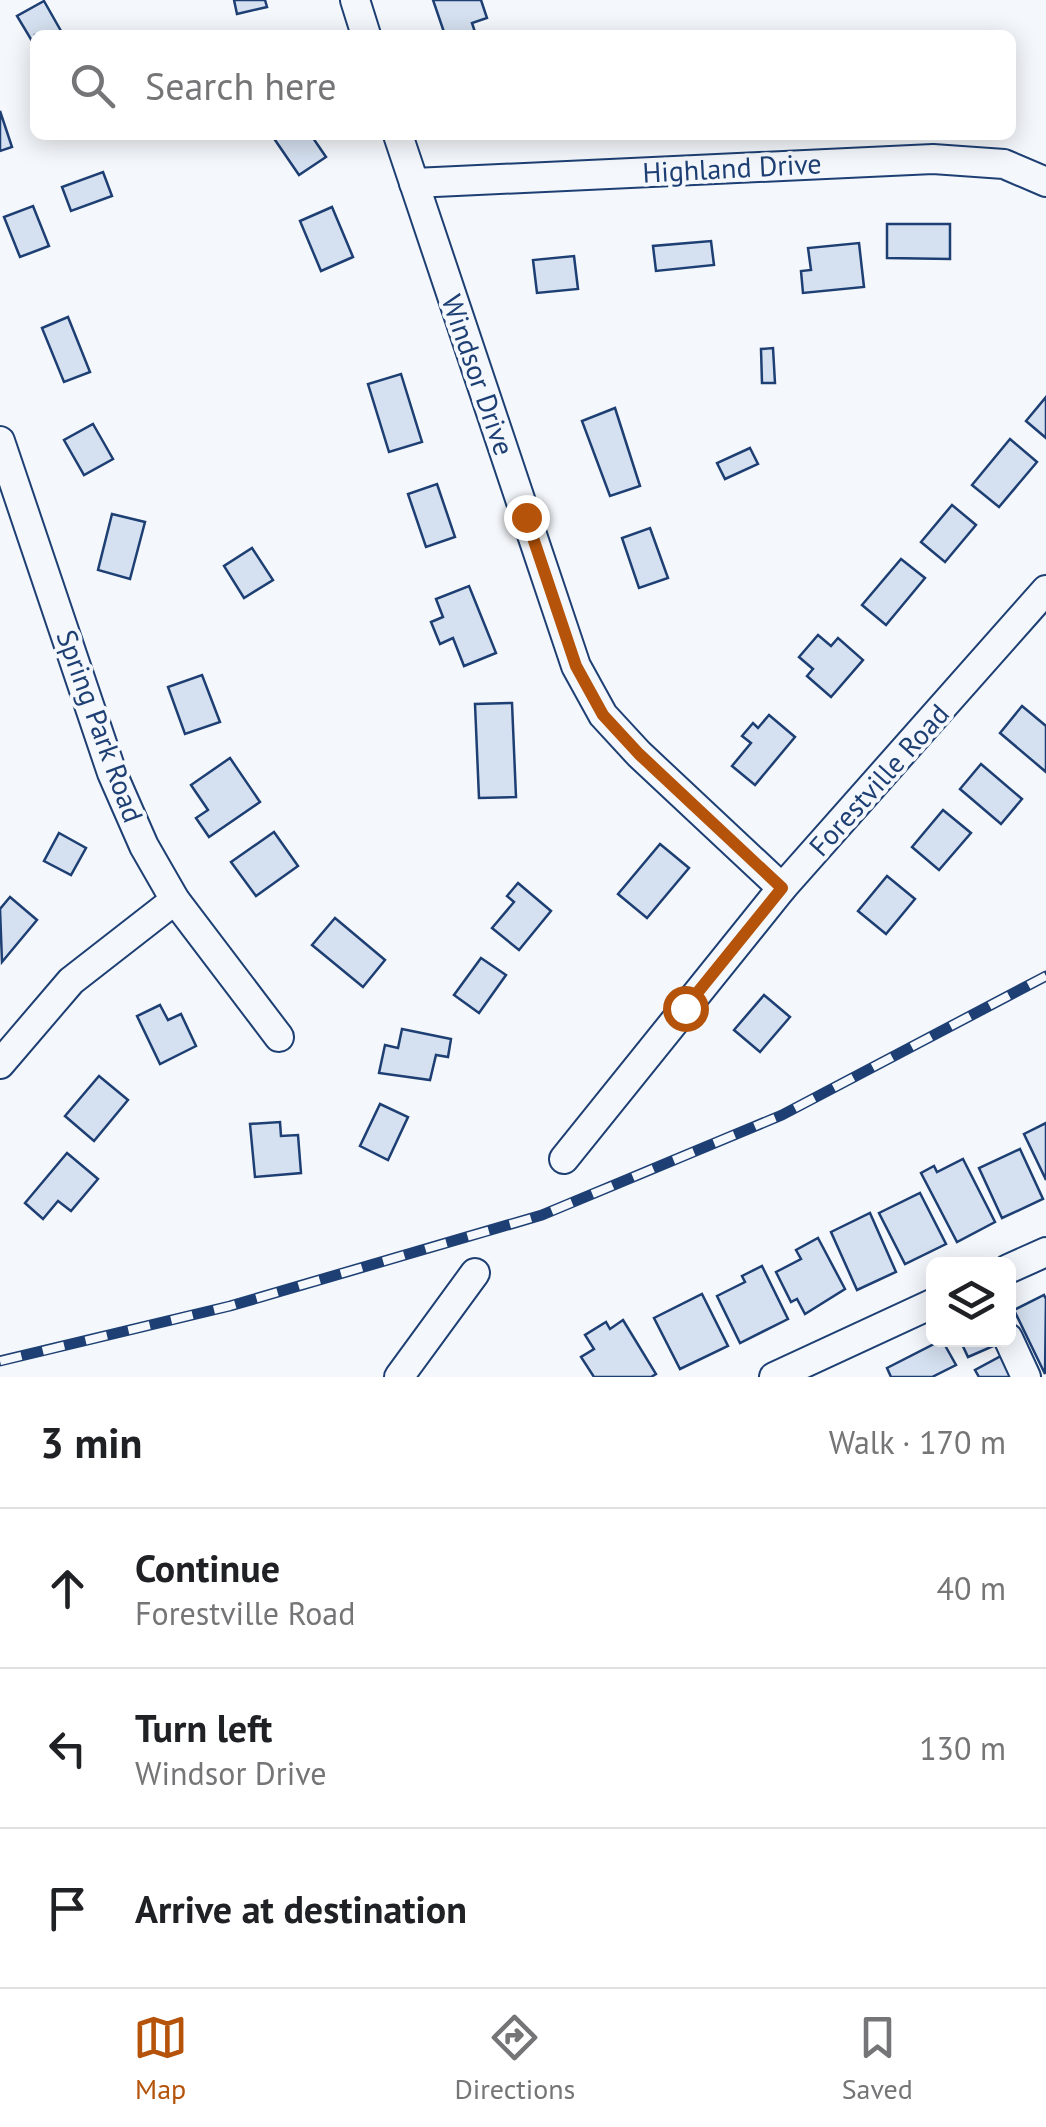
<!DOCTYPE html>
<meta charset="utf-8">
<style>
body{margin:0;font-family:"PT Sans",sans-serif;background:#f6f6f6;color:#202124}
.controls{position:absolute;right:30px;bottom:30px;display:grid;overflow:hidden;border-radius:15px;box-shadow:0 5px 25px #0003}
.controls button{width:90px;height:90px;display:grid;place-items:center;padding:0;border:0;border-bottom:2px solid #e0e0e0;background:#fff;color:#202124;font:50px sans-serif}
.stop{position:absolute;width:30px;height:30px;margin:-22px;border:8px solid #b45309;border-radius:50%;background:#fff}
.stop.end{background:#b45309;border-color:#fff;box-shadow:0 2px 10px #0008}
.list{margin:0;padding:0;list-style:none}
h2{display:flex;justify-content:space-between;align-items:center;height:130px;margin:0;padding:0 40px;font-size:42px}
h2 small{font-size:32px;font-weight:400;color:#757577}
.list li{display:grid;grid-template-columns:65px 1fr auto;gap:30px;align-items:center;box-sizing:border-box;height:160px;padding:0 40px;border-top:2px solid #e0e0e0}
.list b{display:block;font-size:38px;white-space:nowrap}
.list p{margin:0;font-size:32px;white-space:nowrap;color:#757577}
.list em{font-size:32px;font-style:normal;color:#757577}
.icon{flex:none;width:55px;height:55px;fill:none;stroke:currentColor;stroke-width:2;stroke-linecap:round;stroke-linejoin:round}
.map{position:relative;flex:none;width:1046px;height:1377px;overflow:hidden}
.search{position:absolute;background:#fff;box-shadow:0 5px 25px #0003;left:30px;right:30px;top:30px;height:110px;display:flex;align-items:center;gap:25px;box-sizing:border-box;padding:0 35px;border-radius:15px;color:#757577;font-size:38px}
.sheet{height:610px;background:#fff}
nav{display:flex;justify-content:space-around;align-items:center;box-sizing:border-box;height:140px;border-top:2px solid #e0e0e0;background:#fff;font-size:28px;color:#757577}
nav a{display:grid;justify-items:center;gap:5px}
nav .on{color:#b45309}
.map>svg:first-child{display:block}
</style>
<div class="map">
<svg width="1046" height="1377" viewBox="0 0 1046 1377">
<rect width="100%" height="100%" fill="#f4f7fb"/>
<!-- building -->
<g fill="#d5e0f0" stroke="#1d3f73" stroke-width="2.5">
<path d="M234,0H265L267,7L237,14Z"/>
<path d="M433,0H481L487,18L472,23L476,35H445Z"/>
<path d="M44,1L61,31L54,35H35V46L17,16Z"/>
<path d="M0,111L12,147L0,151Z"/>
<path d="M276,135H311L326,157L299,175L273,137Z"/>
<path d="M103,172L112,196L71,211L62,187Z"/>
<path d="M33,206L49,246L20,257L4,217Z"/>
<path d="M332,207L353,257L321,271L300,221Z"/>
<path d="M887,224H950V259L887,258Z"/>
<path d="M711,241L714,265L656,271L653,246Z"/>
<path d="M859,243L864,287L803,293L801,271L811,270L808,248Z"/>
<path d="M574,256L578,289L537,293L533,260Z"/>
<path d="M68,317L90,372L64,382L42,328Z"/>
<path d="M773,348L775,383H762L761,349Z"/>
<path d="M401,374L422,442L389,452L368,384Z"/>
<path d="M1046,397V438L1026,421Z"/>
<path d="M615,408L640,486L610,496L582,421Z"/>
<path d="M93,424L113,459L84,475L64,440Z"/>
<path d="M1010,439L1037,462L999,507L972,485Z"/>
<path d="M750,448L758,464L725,479L717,463Z"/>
<path d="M437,484L455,537L426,547L408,494Z"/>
<path d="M952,505L976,525L945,562L921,542Z"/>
<path d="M112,514L145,522L130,579L98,570Z"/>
<path d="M650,528L668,578L639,588L622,538Z"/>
<path d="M252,548L273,580L244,598L224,566Z"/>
<path d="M901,559L925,578L886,625L862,605Z"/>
<path d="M469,586L496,653L464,666L453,638L440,644L431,622L443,617L436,599Z"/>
<path d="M818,635L831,646L838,638L863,660L831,697L807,676L813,669L799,657Z"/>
<path d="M202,675L220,722L185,734L168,687Z"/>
<path d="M512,703L516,797L479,798L475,704Z"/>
<path d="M1022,706L1046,726V772L1000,733Z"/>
<path d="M769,715L795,737L755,785L732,766L751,743L742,736L753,723L758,728Z"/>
<path d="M230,758L260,802L209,837L196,818L208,810L191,785Z"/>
<path d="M981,764L1022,799L1001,824L960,789Z"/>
<path d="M943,810L971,833L939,870L912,847Z"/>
<path d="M274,832L298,866L256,896L231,862Z"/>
<path d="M59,833L86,848L71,875L44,861Z"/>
<path d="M660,844L689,868L647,918L618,894Z"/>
<path d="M887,876L915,899L886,934L858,911Z"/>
<path d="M518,883L551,911L519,950L492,928L514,902L507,896Z"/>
<path d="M10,897L37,920L2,962L0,909Z"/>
<path d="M335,918L385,960L363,987L312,945Z"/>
<path d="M481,958L506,975L479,1013L454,995Z"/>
<path d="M764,995L790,1017L760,1052L734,1030Z"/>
<path d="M160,1005L168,1020L181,1014L196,1046L160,1064L137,1016Z"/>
<path d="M402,1029L451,1039L448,1057L436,1055L430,1080L379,1073L385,1045L398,1048Z"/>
<path d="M99,1076L128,1100L94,1141L65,1116Z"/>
<path d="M380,1104L408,1117L388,1160L360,1146Z"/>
<path d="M280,1122L281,1136L298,1135L301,1173L255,1177L250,1124Z"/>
<path d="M1046,1123V1180L1024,1134Z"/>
<path d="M1020,1149L1043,1199L1002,1218L979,1168Z"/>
<path d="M67,1153L98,1179L71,1211L58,1201L43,1219L25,1203Z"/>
<path d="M963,1159L995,1222L957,1242L921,1173L934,1166L937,1172Z"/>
<path d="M920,1193L946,1244L905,1264L879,1213Z"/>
<path d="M870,1213L896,1272L857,1290L831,1232Z"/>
<path d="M818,1238L845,1289L805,1314L797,1299L791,1302L776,1272L801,1259L796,1250Z"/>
<path d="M762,1266L788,1319L740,1343L717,1296L745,1282L742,1276Z"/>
<path d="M702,1294L728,1346L680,1369L654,1318Z"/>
<path d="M1044,1295L1046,1299L1045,1374L1014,1310Z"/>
<path d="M623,1320L656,1374L651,1377H594L581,1357L594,1349L585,1335L606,1322L610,1329Z"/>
<path d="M942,1340L956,1365L932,1377H891L887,1368Z"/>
<path d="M960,1340H995L998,1344L968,1357Z"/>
<path d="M1001,1356L1012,1377H979L975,1370Z"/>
</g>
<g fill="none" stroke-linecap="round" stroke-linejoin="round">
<!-- minor casing -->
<g stroke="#1d3f73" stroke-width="32">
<g id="minor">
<path d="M355,0L366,35"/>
<path d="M398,135L576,666L603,715L639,754L782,888"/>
<path d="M414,183L933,159L1004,164L1046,182"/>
<path d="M0,441L112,773L144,846L175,900L279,1037"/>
<path d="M0,1064L71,981L175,900"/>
<path d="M564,1159L782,888L1046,590"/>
<path d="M1008,1269L1046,1252"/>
<path d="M1008,1338L1026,1377"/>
<path d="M399,1377L475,1273"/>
<path d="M774,1377L934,1303"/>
</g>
</g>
<!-- minor -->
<use href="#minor" stroke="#f4f7fb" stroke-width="28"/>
<!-- rail casing -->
<g stroke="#1d3f73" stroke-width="11">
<path id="rail" d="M0,1361L230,1306L542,1215L782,1115L1046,976"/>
</g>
<!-- rail -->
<use href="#rail" stroke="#f4f7fb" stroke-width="8" stroke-dasharray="22" stroke-linecap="butt"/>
</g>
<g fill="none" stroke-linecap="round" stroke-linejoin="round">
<!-- route -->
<path stroke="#b45309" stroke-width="12" d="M526,517L576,666L603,715L639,754L782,888L685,1008"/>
</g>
<g text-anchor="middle" stroke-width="8" stroke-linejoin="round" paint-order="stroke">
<!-- street labels -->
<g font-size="28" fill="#1d3f73" stroke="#f4f7fb">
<text transform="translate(732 168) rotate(-3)" y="10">Highland Drive</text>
<text transform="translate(478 375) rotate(71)" y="10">Windsor Drive</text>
<text transform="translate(100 726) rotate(70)" y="10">Spring Park Road</text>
<text transform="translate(879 780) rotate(-48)" y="10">Forestville Road</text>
</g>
</g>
</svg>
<div class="controls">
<button><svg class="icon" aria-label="layers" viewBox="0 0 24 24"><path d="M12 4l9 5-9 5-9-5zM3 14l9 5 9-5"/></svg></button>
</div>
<div class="stop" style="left:685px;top:1008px"></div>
<div class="stop end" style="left:526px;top:517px"></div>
<div class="search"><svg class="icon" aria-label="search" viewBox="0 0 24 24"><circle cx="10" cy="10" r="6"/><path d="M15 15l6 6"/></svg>Search here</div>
</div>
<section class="sheet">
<h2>3 min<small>Walk · 170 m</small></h2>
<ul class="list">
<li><svg class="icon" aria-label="ahead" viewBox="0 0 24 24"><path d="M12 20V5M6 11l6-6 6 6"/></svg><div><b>Continue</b><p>Forestville Road</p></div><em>40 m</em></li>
<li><svg class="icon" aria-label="left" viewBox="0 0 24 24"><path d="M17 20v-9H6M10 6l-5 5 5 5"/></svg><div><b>Turn left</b><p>Windsor Drive</p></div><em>130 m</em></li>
<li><svg class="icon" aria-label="arrive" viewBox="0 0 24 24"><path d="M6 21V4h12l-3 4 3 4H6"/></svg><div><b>Arrive at destination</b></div></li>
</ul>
</section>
<nav>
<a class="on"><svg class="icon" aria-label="map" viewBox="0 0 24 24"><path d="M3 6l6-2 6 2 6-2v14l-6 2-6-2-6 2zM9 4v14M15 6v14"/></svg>Map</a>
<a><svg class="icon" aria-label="directions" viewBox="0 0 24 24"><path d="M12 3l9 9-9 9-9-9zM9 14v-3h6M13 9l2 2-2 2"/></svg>Directions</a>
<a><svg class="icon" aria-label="saved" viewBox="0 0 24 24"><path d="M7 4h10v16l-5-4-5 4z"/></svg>Saved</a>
</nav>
